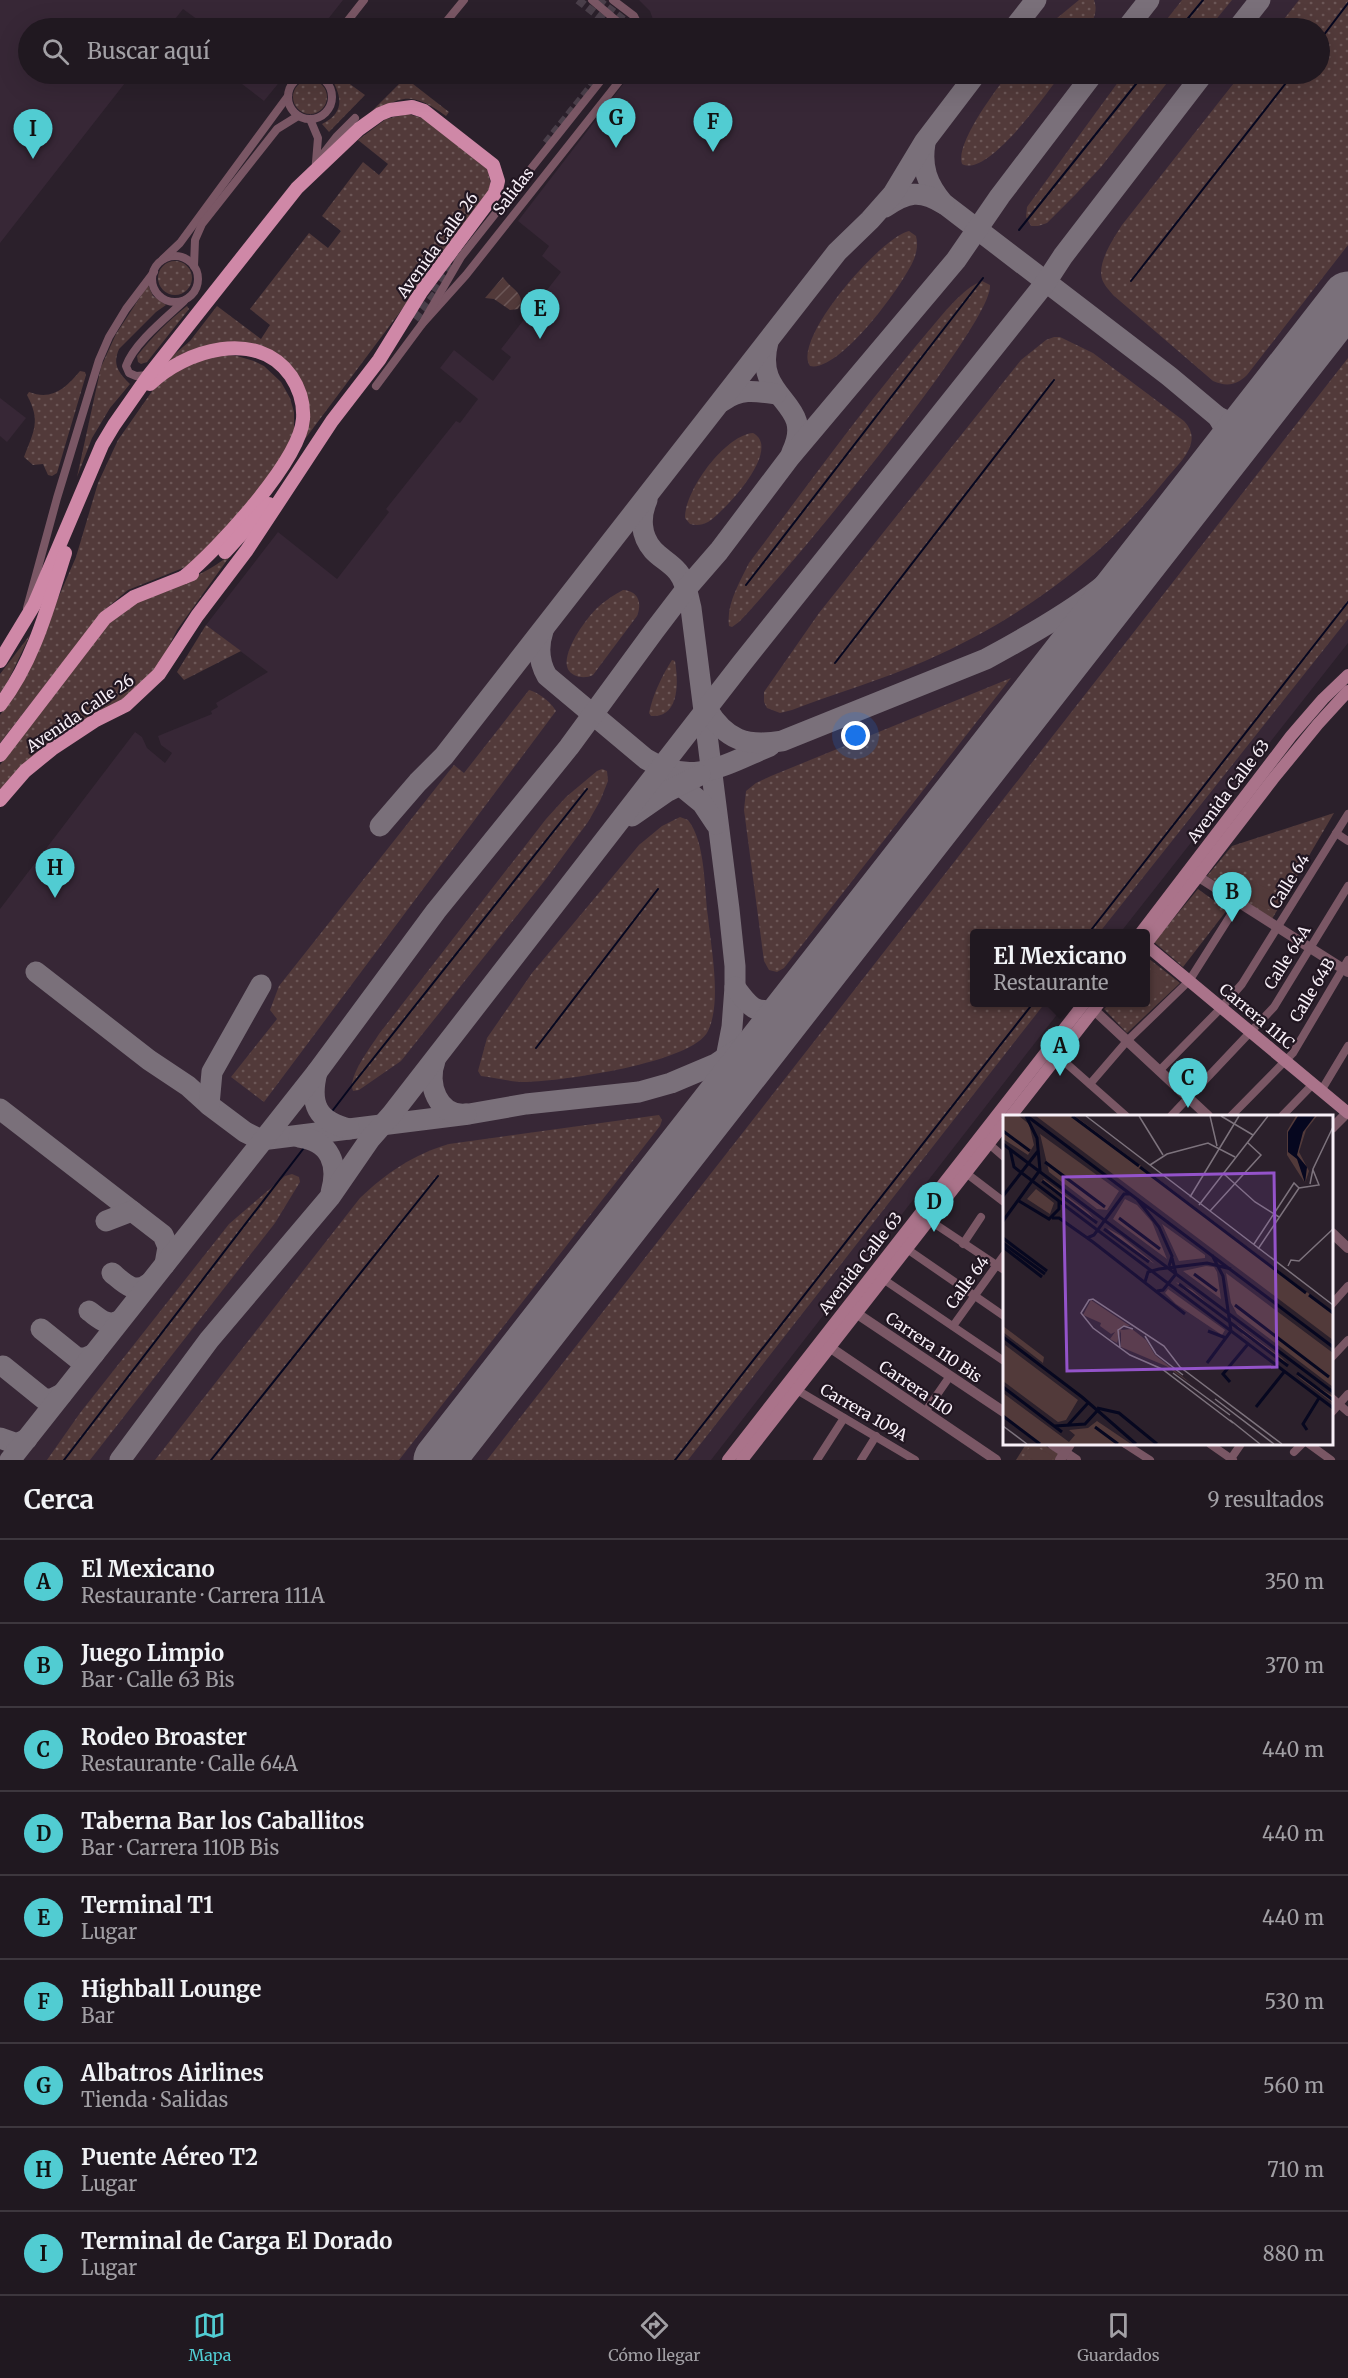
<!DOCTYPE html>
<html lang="es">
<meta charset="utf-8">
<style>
body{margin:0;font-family:Merriweather,serif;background:#282129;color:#f1f3f6}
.you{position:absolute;left:856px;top:736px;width:21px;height:21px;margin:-15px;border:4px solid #fff;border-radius:50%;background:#1a73e8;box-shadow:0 0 0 9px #1a73e833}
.badge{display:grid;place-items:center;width:39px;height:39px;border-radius:50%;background:#51ccd2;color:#111;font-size:20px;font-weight:700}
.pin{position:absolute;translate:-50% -50px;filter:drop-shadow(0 2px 3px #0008)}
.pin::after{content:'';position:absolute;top:32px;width:21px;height:18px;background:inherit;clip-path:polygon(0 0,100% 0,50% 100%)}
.popup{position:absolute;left:970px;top:929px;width:180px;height:78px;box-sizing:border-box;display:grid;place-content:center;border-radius:6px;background:#201820;filter:drop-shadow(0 2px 4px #0005);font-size:20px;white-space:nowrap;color:#a2a0a5}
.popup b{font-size:22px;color:#f1f3f6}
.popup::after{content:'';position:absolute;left:50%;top:100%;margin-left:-12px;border:12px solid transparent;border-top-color:#201820}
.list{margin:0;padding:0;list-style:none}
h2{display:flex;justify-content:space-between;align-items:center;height:78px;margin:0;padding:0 24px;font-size:26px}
h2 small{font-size:20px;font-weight:400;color:#a2a0a5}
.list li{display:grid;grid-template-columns:39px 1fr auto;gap:18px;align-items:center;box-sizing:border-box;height:84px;padding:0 24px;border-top:2px solid #3d373e}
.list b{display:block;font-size:22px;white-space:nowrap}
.list p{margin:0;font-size:20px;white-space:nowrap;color:#a2a0a5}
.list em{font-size:20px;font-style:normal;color:#a2a0a5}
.icon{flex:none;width:33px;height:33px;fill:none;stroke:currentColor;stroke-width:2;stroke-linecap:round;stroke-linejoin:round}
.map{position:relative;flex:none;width:1348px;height:1460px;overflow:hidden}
.search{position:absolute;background:#201820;box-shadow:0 6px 24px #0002;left:18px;right:18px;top:18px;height:66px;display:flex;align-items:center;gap:15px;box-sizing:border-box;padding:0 21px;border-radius:33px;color:#a2a0a5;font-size:22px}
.sheet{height:834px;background:#201820}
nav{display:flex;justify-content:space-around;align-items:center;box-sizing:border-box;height:84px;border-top:2px solid #3d373e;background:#201820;font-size:16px;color:#a2a0a5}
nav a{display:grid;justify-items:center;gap:3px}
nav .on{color:#51ccd2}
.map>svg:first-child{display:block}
</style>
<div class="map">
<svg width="1348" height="1460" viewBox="0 0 1348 1460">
<defs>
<pattern id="grass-dots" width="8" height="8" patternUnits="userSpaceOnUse" patternTransform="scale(1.5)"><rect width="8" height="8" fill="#523a3a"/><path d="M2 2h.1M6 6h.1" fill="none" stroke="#6c5757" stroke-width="1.8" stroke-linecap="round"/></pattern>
<pattern id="garden-furrows" width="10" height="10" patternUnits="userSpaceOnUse" patternTransform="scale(1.5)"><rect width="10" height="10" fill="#523a3a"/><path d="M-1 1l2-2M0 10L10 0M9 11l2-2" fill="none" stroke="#6c5757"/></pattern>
</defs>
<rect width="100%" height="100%" fill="#2b202b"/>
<!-- built -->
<g fill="#372736">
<path d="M0,0H343L321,28H209L183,9L168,28H28V74H132L0,243Z"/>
<path d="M639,0H1348V643L1120,933L974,934V1002L1066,1003L711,1460H0V909L135,732L142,737L147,748L165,763L172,753L161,745L158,736L212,714L211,711L218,707L216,703L268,672L206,625L278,532L337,579L389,512L386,509L456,421L460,423L478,399L440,368L454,350L493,381L511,357L501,349L561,272L542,256L549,246L518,221L631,74H1320V28H656L650,11Z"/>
<path d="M229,74H286L264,101Z"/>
<path d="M0,398L26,418L7,442L0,436Z"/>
</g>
<!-- grass -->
<g fill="url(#grass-dots)">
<path d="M1079,0H1094C1098,11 1094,18 1089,28H1045Z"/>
<path d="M1182,0H1232L1209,28H1160Z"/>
<path d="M1299,0H1348V245L1247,375C1237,385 1227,387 1213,381L1113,295C1109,290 1104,285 1102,279C1097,262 1114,238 1122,225L1241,74H1320V28H1277Z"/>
<path d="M329,74H336L365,95L329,132L322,124C348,111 340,93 329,74Z"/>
<path d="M409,74L417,78L413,84L449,112L446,116C408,88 398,97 362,121Z"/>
<path d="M1008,74H1061C1047,93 988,178 962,164C955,144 995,91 1008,74Z"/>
<path d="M1124,74H1174L1101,167L1075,195L1047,223L1038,226H1031L1026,217L1027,207Z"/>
<circle cx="310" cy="97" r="17"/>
<path d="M408,114L426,119L487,168L492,189L302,443L304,396L257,347L172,360L159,367L190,341L217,306L261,339L270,325L250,309L309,233L328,248L341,231L322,216L363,162L379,175L388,164L358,140L386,119Z"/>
<path d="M909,231L916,236C918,244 917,251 914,259C904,284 839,373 810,366C791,340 881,237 909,231Z"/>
<circle cx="175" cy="278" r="17"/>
<path d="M982,281L990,285C994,324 778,582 739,622L732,627L729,626C726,604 740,582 749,563C807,486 863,408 926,334C940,318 962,288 982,281Z"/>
<path d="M148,285L153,296L166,305L156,312L119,349C112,365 119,373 130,384L110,408L92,438L77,477L101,367L116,334Z"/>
<path d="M187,306L189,309L147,362L141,364L138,362L137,356C152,337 168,321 187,306Z"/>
<path d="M1054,337H1060L1093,353L1184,421C1204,442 1180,462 1166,479C1102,559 1019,620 925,661C882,680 836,693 792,710L780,713L767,708L764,702V692L819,613L1021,360L1046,340Z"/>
<path d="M221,355L237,356L254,361L264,366L281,382L290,398L294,412V430L285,456L244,509L188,566L128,590L102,612L0,743V715L19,688L76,557L98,483L118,440L155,387L185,364Z"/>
<path d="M1348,358V619L1099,933L974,934V1002L1045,1003L688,1460H487Z"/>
<path d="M80,371L85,372L86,375L57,473L52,476L48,475L43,464L33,465L24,457C34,431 41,421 27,395L29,392C52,401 66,388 80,371Z"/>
<path d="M753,433C783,449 725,511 708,522C702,525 697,526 690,524L685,518C684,491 725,435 753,433Z"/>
<path d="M229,555L230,556L177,630L160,664L141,688L0,794V765L116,614C150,588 196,584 229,555Z"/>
<path d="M623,590C639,591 642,604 637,616L593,675C587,678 580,678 574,675C552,664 585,620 596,609C603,602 614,595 623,590Z"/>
<path d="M206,625L241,651L184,680L177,672Z"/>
<path d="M30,635L6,685L0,693V674Z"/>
<path d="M672,660L675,661C678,679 681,718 651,716L649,713C653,694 662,676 672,660Z"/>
<path d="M1011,678L784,968L777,972L769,970L764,961L744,810L746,791L756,783L771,776Z"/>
<path d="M529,690C538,692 552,703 556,711L264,1102L231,1077L277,1019L270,1010L279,986L454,765L464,773Z"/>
<path d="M602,769L607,771L608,781L600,801L588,822L546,879L401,1061L359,1090L353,1091C347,1077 371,1047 379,1034L546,819L566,797L597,771Z"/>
<path d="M1334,813L1272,919L1207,876L1232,846Z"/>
<path d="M680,817L688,820C706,843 704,888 708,917C711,948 722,1002 708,1031C693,1063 561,1081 527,1082C511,1082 496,1078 481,1076L478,1071L487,1038L532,973L639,845L662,826Z"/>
<path d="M1198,889L1227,910L1183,967L1154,942Z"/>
<path d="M1148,958L1180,983L1127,1033L1104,1009L1110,1003L1146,1002V961Z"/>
<path d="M659,1115L662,1120L660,1126L399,1460H155L360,1198C386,1173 414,1154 449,1144Z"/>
<path d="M292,1174L299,1177L300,1182L275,1223L90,1460H47L80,1413L229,1224L285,1176Z"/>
<path d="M1026,1444H1042L1061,1455L1058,1460H1016Z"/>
</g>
<!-- garden -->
<path fill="url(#garden-furrows)" d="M503,277C510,289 528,294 518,309L510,310L494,299L485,298Z"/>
<!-- pitch -->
<g fill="#523a3a">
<path d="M1252,881L1282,896L1274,912L1245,897Z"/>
<path d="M1153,971L1167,984L1147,1007L1142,1003L1146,1002V980Z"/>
<path d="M1031,1444L1053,1456L1051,1460H1033L1025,1455Z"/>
</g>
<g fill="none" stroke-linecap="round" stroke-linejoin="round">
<!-- stream -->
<g stroke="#06071f" stroke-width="2">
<path d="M1180,28L1203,0"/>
<path d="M1320,40L1348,3"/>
<path d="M1019,230L1144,74"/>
<path d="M1131,281L1293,74"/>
<path d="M746,585L983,278"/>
<path d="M835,663L1054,380"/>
<path d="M1088,934L1348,602"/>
<path d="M536,1048L658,889"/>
<path d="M64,1460L353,1084L587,789"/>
<path d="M211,1460L438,1176"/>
<path d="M675,1460L1034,1002"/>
</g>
<!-- taxiway -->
<g stroke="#7a707a" stroke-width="21">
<path d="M1014,28L1036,0"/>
<path d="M1127,28L1149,0"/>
<path d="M1238,28L1260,0"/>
<path d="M925,143C921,167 927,184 943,203L1169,376L1218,417L1225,429L1226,436L1225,452L1222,458"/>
<path d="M885,207C907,192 920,189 944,204"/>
<path d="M768,342C752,401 817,401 792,452"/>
<path d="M723,401C740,388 756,391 776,394"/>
<path d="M1218,417C1231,424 1243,425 1255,416"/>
<path d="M647,500C640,516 640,535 653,550C660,558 671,563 678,572C686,582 688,596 691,608L729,909L735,966V987L732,1027L726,1058L705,1107L684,1147"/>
<path d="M543,631C538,646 539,662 547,676L646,759C692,788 726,764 770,746"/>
<path d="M707,709C726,740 746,747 782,741L986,659C1023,639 1066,615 1099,589C1130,564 1157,534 1185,506"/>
<path d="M669,776L702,803L716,824"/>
<path d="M632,816L668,791L700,775"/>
<path d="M380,826L418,782L444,756L837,252L870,220L893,194L925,141L976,74"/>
<path d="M36,972L149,1060L188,1086L209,1105L245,1132L261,1140L469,1114L526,1104L639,1092L671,1083L716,1064L785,1017"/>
<path d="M735,987C756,1017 759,1011 792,1009"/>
<path d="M435,1061C426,1083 438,1117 466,1114"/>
<path d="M317,1072C309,1104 317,1121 349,1129"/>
<path d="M209,1105L212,1072L261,985"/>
<path d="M0,1109L163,1235L168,1247L165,1264"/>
<path d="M299,1137C331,1141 339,1165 331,1193"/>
<path d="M106,1221L132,1211"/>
<path d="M112,1273C123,1282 134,1295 148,1284"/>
<path d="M89,1311C99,1318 107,1327 119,1321"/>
<path d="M41,1329L77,1358H85L94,1354"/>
<path d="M3,1366L44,1399H52L62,1394"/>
<path d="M0,1438L17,1444L27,1439"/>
<path d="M10,1460L317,1072L436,911L569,747L654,631L686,589L719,551L790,457L956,260L1000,196L1093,74"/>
<path d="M120,1460L209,1340L330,1197L370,1139L392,1114L742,663L1046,282L1063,256L1203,74"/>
</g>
<!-- runway -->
<path stroke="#7a707a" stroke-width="51" d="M439,1460L1348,297"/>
<!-- minor-tunnel -->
<g stroke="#4a3f4a" stroke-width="8" stroke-dasharray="8 4" stroke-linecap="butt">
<path d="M578,0L614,28"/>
<path d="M598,0L625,21L630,28"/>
<path d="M546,143L601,74"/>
<path d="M433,291L462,250"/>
<path d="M415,319L439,289"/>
</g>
<!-- minor -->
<g stroke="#7a5765" stroke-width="8">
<path d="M592,0L625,28"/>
<path d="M613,0L634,16L640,28"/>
<path d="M342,28L364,0"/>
<path d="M441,28L464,0"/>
<circle cx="310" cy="97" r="22"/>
<path d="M310,119L318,138L316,162"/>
<path d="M316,163L337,136L355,118"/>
<circle cx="175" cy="279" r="23"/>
<path d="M163,259L180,243L288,96"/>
<path d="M194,266L195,240L202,224L277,129L298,116"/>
<path d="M149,375L136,376L129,373L126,366C134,343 167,317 184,301"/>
<path d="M376,386L422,324L466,275L625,74"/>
<path d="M27,608L57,498L99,360L109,337L126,309L154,272"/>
<path d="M1336,833L1348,841"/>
<path d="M1058,1056L1126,1116"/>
<path d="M1159,1071L1221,1008L1242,984L1348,814"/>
<path d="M1090,1084L1127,1041L1189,981L1239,902"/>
<path d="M1321,1091L1348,1046"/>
<path d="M1171,1116L1274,1007L1348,886"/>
<path d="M1231,1116L1293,1053L1348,960"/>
<path d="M1282,1116L1313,1084"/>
<path d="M989,1144L1004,1157"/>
<path d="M966,1173L1004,1202"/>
<path d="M929,1220L1004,1270"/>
<path d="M963,1244L981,1217"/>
<path d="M907,1249L1004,1316"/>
<path d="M883,1279L1004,1361"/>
<path d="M1332,1304L1348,1286"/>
<path d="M953,1326L1004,1255"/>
<path d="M1332,1357L1348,1340"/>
<path d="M797,1390L915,1460"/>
<path d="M1332,1398L1348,1412"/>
<path d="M925,1412L950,1376"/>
<path d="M1332,1412L1348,1394"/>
<path d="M1125,1444L1150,1460"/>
<path d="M1210,1444L1233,1460"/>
<path d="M1309,1444L1331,1460"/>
<path d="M1294,1452L1302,1444"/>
<path d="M817,1460L844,1418"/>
<path d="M861,1460L876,1436"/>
<path d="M1230,1460L1241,1444"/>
</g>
<!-- tertiary -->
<g stroke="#7a5765" stroke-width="10">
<path d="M1191,872L1348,972"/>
<path d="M1094,1010L1208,1116"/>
<path d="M1332,1128L1347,1113"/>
<path d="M1332,1233L1348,1248"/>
<path d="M850,1309L1004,1412"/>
<path d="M825,1344L996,1460"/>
<path d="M1052,1444L1076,1460"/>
<path d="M1060,1460L1070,1444"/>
</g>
<!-- secondary -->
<g stroke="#aa738a" stroke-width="12">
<path d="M1140,934L1291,736L1323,699L1348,675"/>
<path d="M1146,944L1273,779L1318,724L1348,691"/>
<path d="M1146,945L1348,1113"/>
<path d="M1011,1116L1100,1002"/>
<path d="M728,1460L1085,1002"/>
<path d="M742,1460L1004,1124"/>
</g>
<!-- primary -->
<g stroke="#cf88a7" stroke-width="14">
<path d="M150,384C185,350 257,328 291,376C299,388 304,404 303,419C300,461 217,550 184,577"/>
<path d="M225,552L269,504"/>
<path d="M0,661L34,605L102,445L114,425L149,375L297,188L359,129L380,114L390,110L412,107L424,111L493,165L498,181L495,193L421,292L379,360L332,421L247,550L197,616L159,674L126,705L96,720L52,749L25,771L0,800"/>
<path d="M0,705C34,661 48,606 65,553"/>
<path d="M0,755L105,618L134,597L192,574"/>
</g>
<!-- minor-bridge -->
<path stroke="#7a5765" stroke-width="8" d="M422,324L461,257L606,74"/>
</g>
<g text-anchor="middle" stroke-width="4.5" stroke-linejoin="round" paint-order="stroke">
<!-- street labels -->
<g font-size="16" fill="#f8f0f8" stroke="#211621">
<text transform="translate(513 191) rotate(-52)" y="6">Salidas</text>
<text transform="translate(437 245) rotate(-54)" y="6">Avenida Calle 26</text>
<text transform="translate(80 713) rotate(-34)" y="6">Avenida Calle 26</text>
<text transform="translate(1228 791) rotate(-53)" y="6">Avenida Calle 63</text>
<text transform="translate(1289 881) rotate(-58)" y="6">Calle 64</text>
<text transform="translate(1287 957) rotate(-58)" y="6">Calle 64A</text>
<text transform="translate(1312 990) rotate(-59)" y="6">Calle 64B</text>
<text transform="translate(1257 1016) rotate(40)" y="6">Carrera 111C</text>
<text transform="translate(860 1263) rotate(-52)" y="6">Avenida Calle 63</text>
<text transform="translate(967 1282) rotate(-54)" y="6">Calle 64</text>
<text transform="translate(934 1347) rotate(34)" y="6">Carrera 110 Bis</text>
<text transform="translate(916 1388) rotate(34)" y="6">Carrera 110</text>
<text transform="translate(864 1412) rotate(30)" y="6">Carrera 109A</text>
</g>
</g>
<!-- overview -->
<g transform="translate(1003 1115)">
<rect width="330" height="330" fill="#2b202b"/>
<path d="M0,1H16L26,9L31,30L25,40L0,24ZM33,1H72L104,25L330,197V225ZM37,19L116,76L104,95L94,94L46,57ZM41,64L85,97L94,107L48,75L38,66ZM33,74L51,88L47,99L24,84ZM122,84L134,90L149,107L164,144L110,104ZM159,109L202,140V143L176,146ZM104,113L118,121L152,149L123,132ZM203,151L211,152L214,157L218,184L180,156ZM223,158L330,238V272L234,199L228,188ZM173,167L189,175L220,202L181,175ZM165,174L222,215L219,220L173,189L162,178ZM88,185L127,211L119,212L114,228L107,224L112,217L108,219L97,211L98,208L80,200ZM234,210L279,243L285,249L240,220ZM0,211L41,242L40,248L0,217ZM129,214L143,225L152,240L190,270L163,251L118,232V215ZM2,230L75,285L63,305L55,307L0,266ZM293,259L330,281V288L298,264ZM0,278L66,327L72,320L66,315L85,313L94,306L128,329H35L0,302Z" fill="#523a3a"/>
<path d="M293,1H314L303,15L296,37L306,56L302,68L284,40V16Z" fill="#523a3a"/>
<path d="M295,1H312L300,17L294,40L304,52L302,68L294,44L285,37V17Z" fill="#06071f"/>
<path fill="none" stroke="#06071f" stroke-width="3" d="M24,1L330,232M69,1L136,51M0,16L27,36M0,29L330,277M7,34L11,52L330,293M42,47L102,92M137,52L303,178M39,66L94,108M0,81L35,36M134,84L156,112L169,141L166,151M16,86L46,104L56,94V86M49,103H56L90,127L182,199M116,103L157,134M0,106L37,55L34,23L23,1M101,114L146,147M0,123L44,156M84,123L91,120L121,79H127M0,128L42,159M0,132L39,162M191,159L214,176M142,167L145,157L156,154L204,148L228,154M176,169L285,251M154,176L160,175L173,159L169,143M306,180L330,198M232,190L326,262M205,216L223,223M0,222L79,282L133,329M204,248L228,216L220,161L209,140M294,258L330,285M227,267L220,259L245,229M0,272L59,317M253,292L281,257M94,293L116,298L154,329M0,301L37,329M52,311L82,309L94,296M64,311L85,288M92,312L115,329M304,315L300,309L316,283"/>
<path fill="none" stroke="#7d737d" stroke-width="1.5" d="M83,1L330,190M136,1L160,40M207,1L214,31M218,1L250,20M147,50L164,39L205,28L232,42M221,59L252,87L276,102M307,69L310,54L330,12M187,82L236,1M196,90L265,1M207,96L258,40L245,28M251,129L291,68L296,73M255,134L296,73L316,70L310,55M285,151L288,145L296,146L330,114M142,221L153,239L180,260M117,232L115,215L121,211L130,214M170,258L227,300M212,284L271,329M227,305L257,329M230,308L159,254L127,240L90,213L78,198L86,185L90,184L161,231L177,252L279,329M0,311L24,329"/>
<path fill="#9453ca" fill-opacity="0.15" stroke="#9453ca" stroke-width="3" d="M271,58L274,252L64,256L60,62Z"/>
<rect width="330" height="330" fill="none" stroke="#f8f0f8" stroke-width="3"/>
</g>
</svg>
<div class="you"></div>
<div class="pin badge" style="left:1060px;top:1076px">A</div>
<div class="popup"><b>El Mexicano</b>Restaurante</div>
<div class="pin badge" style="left:1232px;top:922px">B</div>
<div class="pin badge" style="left:1188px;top:1108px">C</div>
<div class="pin badge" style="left:934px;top:1232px">D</div>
<div class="pin badge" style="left:540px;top:339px">E</div>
<div class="pin badge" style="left:713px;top:152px">F</div>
<div class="pin badge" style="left:616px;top:148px">G</div>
<div class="pin badge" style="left:55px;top:898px">H</div>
<div class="pin badge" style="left:33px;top:159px">I</div>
<div class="search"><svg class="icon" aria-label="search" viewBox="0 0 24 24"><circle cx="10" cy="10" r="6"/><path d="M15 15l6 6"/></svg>Buscar aquí</div>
</div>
<section class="sheet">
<h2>Cerca<small>9 resultados</small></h2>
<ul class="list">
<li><span class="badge">A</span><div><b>El Mexicano</b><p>Restaurante · Carrera 111A</p></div><em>350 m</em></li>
<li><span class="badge">B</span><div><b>Juego Limpio</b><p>Bar · Calle 63 Bis</p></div><em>370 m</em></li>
<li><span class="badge">C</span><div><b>Rodeo Broaster</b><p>Restaurante · Calle 64A</p></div><em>440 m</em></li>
<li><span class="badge">D</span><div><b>Taberna Bar los Caballitos</b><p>Bar · Carrera 110B Bis</p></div><em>440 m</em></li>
<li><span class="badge">E</span><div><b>Terminal T1</b><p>Lugar</p></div><em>440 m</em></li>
<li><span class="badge">F</span><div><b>Highball Lounge</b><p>Bar</p></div><em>530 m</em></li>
<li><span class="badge">G</span><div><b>Albatros Airlines</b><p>Tienda · Salidas</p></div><em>560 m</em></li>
<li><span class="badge">H</span><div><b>Puente Aéreo T2</b><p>Lugar</p></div><em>710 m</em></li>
<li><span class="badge">I</span><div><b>Terminal de Carga El Dorado</b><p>Lugar</p></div><em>880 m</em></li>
</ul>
</section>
<nav>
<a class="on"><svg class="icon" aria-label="map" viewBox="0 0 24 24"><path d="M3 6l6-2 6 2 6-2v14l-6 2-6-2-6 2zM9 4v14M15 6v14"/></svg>Mapa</a>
<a><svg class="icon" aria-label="directions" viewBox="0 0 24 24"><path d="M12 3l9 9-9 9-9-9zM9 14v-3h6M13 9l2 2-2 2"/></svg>Cómo llegar</a>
<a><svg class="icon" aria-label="saved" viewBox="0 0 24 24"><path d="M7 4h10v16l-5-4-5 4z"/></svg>Guardados</a>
</nav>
